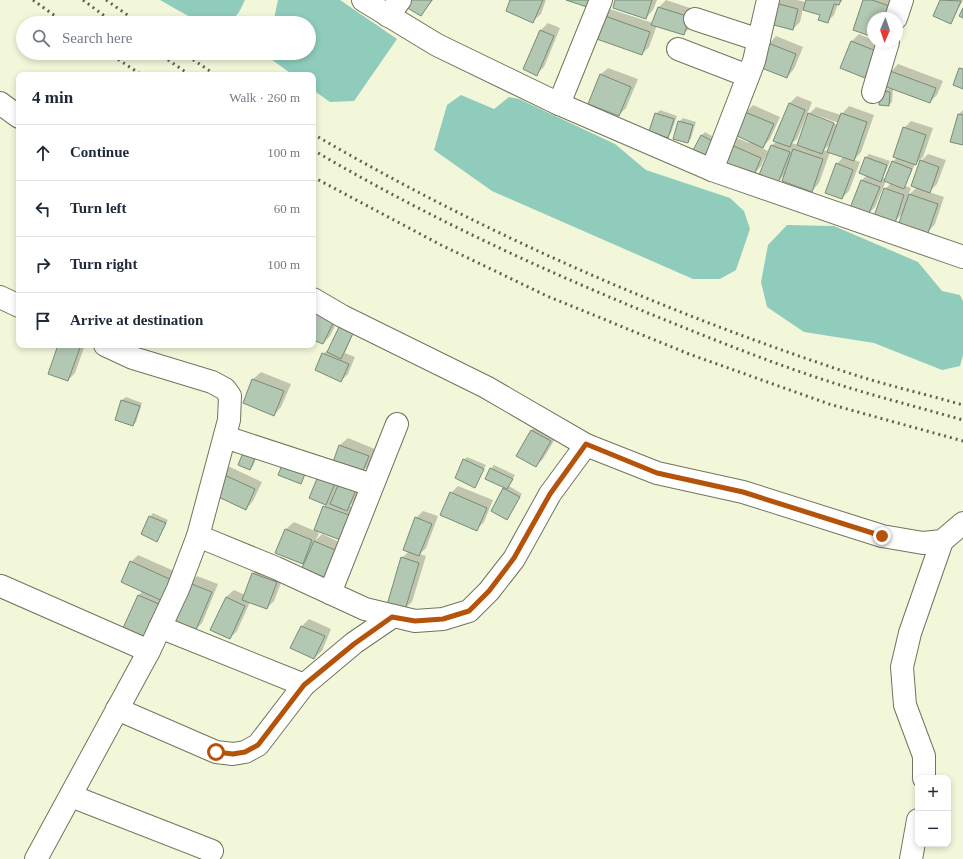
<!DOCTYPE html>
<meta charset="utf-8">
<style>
body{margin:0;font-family:"Times New Roman",serif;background:#f6f6f7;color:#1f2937}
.controls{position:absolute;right:12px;bottom:12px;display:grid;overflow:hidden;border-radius:8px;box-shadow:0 2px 6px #0003}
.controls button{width:36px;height:36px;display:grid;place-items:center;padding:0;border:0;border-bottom:1px solid #e0e1e3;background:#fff;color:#1f2937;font:20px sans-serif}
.compass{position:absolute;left:867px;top:12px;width:36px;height:36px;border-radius:50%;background:#fff;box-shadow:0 2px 6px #0003;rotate:182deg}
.stop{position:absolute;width:12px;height:12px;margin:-9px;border:3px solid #b45309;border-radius:50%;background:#fff}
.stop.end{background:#b45309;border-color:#fff;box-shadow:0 1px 4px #0008}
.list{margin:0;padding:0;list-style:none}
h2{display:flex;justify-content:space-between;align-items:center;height:52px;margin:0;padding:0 16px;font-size:17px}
h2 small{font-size:13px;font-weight:400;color:#747a83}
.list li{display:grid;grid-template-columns:26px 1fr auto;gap:12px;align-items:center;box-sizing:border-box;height:56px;padding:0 16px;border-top:1px solid #e0e1e3}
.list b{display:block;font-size:15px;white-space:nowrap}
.list em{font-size:13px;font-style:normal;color:#747a83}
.icon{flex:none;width:22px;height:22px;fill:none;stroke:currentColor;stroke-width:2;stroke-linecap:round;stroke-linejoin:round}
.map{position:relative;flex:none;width:963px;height:859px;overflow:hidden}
.search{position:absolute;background:#fff;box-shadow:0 2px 6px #0003;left:16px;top:16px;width:300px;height:44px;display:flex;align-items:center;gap:10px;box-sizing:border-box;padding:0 14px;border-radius:22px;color:#747a83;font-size:15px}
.panel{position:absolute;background:#fff;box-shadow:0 2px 6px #0003;left:16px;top:72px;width:300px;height:276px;border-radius:8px}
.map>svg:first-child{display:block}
</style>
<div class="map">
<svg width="963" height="859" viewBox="0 0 963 859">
<rect width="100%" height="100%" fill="#f2f7da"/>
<!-- water -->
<g fill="#8fccbc">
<path d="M160,0H245C242,6 239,14 234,18C214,36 179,10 160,0Z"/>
<path d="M278,0H340L397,39L354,101L330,102L313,90V75H293L268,57L269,53H309V23H273Z"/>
<path d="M461,95L494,109L509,97L519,99L615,144L646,170L730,198L744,211L750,229L736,270L720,279H693L492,191L434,150L447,105Z"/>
<path d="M787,225L834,226L918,262L942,291L960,295L963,301V355L960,366L942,370L874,343L804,332L767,307L761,282L768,245Z"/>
</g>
<!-- shadow -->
<g fill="#0003" fill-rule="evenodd">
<path d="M409,0H433L421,15Z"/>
<path d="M511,0H546L541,14L533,21Z"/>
<path d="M616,0H657L653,10L646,18Z"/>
<path d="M666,0L696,10L691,27L683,34L657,25L649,47L642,54L603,16L610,9L653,23L659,7Z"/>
<path d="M779,0H797L806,2L807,0H843L838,4L834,15L827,22L821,15L803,9L800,22L793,29L776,4Z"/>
<path d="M864,0H900L873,18V36Z"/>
<path d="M941,0H963L951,23L934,15Z"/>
<path d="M548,23L560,28L544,67L536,74L541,30Z"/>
<path d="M859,34L873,40V42H878L872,69L865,77L851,42Z"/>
<path d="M776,36L803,47L794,69L787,77L769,44Z"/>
<path d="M898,64L943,81L937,95L930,102L891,72Z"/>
<path d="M608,68L638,79L626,108L619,115L600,75Z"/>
<path d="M885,88L893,89L892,102L889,105L880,104Z"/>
<path d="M797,96L812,102L797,139L792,143L798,145L809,114L816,107L841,115L849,106L874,115L861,152L854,160L860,162L849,191L842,198L837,164L844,156L830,152L819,183L812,191L785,174L778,182L772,145L777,141L775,140L790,103ZM812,114L839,123L838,125L812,116ZM831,143L828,152L824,150Z"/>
<path d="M753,105L780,117L770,139L762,148L768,151L761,166L754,174L721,160L735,137L749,143L746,112Z"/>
<path d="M660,110L677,116L671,133L668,137L656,114Z"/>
<path d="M963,110V144L959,114Z"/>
<path d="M683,118L696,122L691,138L688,142L679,122Z"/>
<path d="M911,121L933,128L922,160L928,154L946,160L937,184L929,192L944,197L935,224L928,232L903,213L894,222L885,189L891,183L886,181L875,207L868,214L851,207L862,180L867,175L860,173L866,157L869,154L890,161L883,178L886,179L892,162L897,158L904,128ZM923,157L912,185L917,187L908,196L911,188L905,186L915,164Z"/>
<path d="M705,132L717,139L708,156L701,136Z"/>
<path d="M344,308L330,336L323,343L313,338V317Z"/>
<path d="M356,327L345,353L355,357L348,374L341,381L323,354Z"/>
<path d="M59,345H85L75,373L68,380Z"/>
<path d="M261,372L291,384L281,407L274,415L244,403L253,379Z"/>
<path d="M126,397L142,403L136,422L133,425L122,400Z"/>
<path d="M539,423L558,434L543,459L536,466L517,455L532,430Z"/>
<path d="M348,438L375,449L369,465L362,472L365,476L354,502L350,506L362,510L317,532L319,533L316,540L322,534L348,546L337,572L307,559L302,563L277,552L286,529L294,522L315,531L326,504L310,497L334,461L340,445Z"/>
<path d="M246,448L260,449L253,466L250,469Z"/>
<path d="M467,457L486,465L475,486L464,460Z"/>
<path d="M494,465L515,475L509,486L522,494L506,519V487L491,469Z"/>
<path d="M228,466L262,482L253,501L246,509L211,493Z"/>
<path d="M458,486L493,500L484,522L477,529L451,493Z"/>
<path d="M423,511L438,516L426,548L420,554L426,556L412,602L404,609L402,558L409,551L416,518Z"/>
<path d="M153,513L168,520L157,541L150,517Z"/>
<path d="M138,555L183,575L150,639L139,595L143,591L131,562Z"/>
<path d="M260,566L284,575L274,601L267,608L250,602L237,631L230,638L226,597L234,590L245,595L253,573Z"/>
<path d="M197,576L218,584L202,623L195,630L190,583Z"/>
<path d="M309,619L331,629L322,651L314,658L292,648L302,626Z"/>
</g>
<!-- building -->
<g fill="#b2c8b3" stroke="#778b78">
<path d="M408,0H432L421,16L404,6Z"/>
<path d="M510,0H543L533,23L506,11Z"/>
<path d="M566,0H596L593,9Z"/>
<path d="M615,0H652L646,19L613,8Z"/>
<path d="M806,0H841L839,5L834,4L828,23L818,20L820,15L803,10Z"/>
<path d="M863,0H872L895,8L892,18H873V37L853,30Z"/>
<path d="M940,0L961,1L951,24L933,16Z"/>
<path d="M775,3L798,9L793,30L770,24Z"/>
<path d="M658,7L690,17L684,35L651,25Z"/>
<path d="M963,8V18L959,16Z"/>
<path d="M602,15L650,32L642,55L594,38Z"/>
<path d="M540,30L554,36L537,76L523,69Z"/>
<path d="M851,41L876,51L865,78L840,68Z"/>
<path d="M768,43L796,54L787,78L759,67Z"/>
<path d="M959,68L963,69V89L953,85Z"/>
<path d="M890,71L936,88L930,103L884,86Z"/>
<path d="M600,74L631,87L619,116L588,104Z"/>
<path d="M880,91L890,92L889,106L879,105Z"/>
<path d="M789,103L805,110L790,147L773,141Z"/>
<path d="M745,112L774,124L763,148L735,135Z"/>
<path d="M655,113L674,119L668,138L649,131Z"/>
<path d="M808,113L834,123L822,154L797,145Z"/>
<path d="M841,113L867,122L854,161L827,152Z"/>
<path d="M958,114L963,115V145L950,142Z"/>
<path d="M678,121L693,125L688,143L673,139Z"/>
<path d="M903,127L926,135L916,165L893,157Z"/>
<path d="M701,135L714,142L705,161L691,154Z"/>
<path d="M727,143L761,158L754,175L720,160Z"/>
<path d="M771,145L790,152L778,183L759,175Z"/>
<path d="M793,149L823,159L812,192L782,181Z"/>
<path d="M865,157L887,165L881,182L859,173Z"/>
<path d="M920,160L939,167L930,193L911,186Z"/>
<path d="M892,161L912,169L904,189L884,181Z"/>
<path d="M836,163L853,170L842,199L825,193Z"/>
<path d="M861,180L880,187L868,215L850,208Z"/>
<path d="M884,188L904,195L895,223L874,216Z"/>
<path d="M909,194L938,204L928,233L899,223Z"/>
<path d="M318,306L337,315L323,344L313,340V315Z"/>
<path d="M340,325L354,331L341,359L327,352Z"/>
<path d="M58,345H81L68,381L48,374Z"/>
<path d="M322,353L349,364L341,382L315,370Z"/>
<path d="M252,379L284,391L274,416L243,403Z"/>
<path d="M121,400L140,406L133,426L115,420Z"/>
<path d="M531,430L551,441L536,467L516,456Z"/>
<path d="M339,445L369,456L362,473L333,462Z"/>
<path d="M245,448L257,453L250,470L238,465Z"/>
<path d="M463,459L484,469L475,488L455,478Z"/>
<path d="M284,460L307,469L301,484L278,475Z"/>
<path d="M490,468L513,479L507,489L485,479Z"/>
<path d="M321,469L338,476L326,505L309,498Z"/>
<path d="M220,473L255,489L246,510L210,493Z"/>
<path d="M342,476L359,483L347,511L330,504Z"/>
<path d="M503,488L520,497L507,520L491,511Z"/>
<path d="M450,492L487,508L477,531L440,515Z"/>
<path d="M323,506L355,517L346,542L314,530Z"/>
<path d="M149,516L166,523L157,542L141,534Z"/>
<path d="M415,517L432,524L419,556L403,550Z"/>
<path d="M285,529L312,540L303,564L275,553Z"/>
<path d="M314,541L342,553L330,580L302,568Z"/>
<path d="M401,557L419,563L405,610L387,605Z"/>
<path d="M130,561L176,582L167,603L121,582Z"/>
<path d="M252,573L277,582L267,609L242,600Z"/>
<path d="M189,583L212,592L195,632L173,623Z"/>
<path d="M138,595L166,607L151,640L123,628Z"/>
<path d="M226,597L245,606L230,639L210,630Z"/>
<path d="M301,626L325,636L314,659L290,648Z"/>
</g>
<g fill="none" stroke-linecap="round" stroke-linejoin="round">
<!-- minor casing -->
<g stroke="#71755c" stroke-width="24">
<g id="minor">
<path d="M363,0L437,45L559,104L712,170L963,257"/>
<path d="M388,16L400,0"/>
<path d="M896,18L902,0"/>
<path d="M695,19L759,40"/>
<path d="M678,49L748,76"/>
<path d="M873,92L888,42"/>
<path d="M0,103L19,117"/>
<path d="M559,104L601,0"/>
<path d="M712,170L754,61L768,0"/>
<path d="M0,297L19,306"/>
<path d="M313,299L342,316L486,387L586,445L657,473L743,492L882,536L923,543L942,541L963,523"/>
<path d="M225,437L372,485"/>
<path d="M198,536L276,568L365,609L415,621L443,619L469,611L489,591L514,559L550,494L586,445"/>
<path d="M1,586L149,651"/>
<path d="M330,593L397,424"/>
<path d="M160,627L304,685"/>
<path d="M117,709L216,752L233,754L245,752L258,745L304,685L354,643L392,617"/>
<path d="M924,778V756L905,705L902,667L910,633L942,541"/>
<path d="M71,796L212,851"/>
<path d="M36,859L149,651L178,589L198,536L229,420L230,396L225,389L212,382L133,358L105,345"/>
<path d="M911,859L918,820"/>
</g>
</g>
<!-- minor -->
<use href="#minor" stroke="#fff" stroke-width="22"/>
<!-- rail -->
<g stroke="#616454" stroke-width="3" stroke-dasharray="2 4" stroke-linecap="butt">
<path d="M33,0L65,23"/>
<path d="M83,0L114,23"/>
<path d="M106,0L139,23"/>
<path d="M108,53L142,75"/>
<path d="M158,53L190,75"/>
<path d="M183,53L216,75"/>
<path d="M313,134C479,231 657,309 840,370C880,384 922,393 963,405"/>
<path d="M313,150C420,213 533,266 648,313C710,338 773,364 837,384C878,397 921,408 963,420"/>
<path d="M313,177L441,245L547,296L689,354L829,404L963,441"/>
</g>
</g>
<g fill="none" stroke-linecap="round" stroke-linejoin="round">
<!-- route -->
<path stroke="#b45309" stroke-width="5" d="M216,752L233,754L245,752L258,745L304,685L354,644L392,617L415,621L443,619L469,611L489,591L514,558L550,494L586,444L657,473L743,492L882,536"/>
</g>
</svg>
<div class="controls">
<button>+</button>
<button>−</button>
</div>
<svg class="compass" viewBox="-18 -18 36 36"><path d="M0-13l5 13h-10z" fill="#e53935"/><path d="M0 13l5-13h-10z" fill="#747a83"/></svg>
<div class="stop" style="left:216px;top:752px"></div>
<div class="stop end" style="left:882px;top:536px"></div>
<div class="search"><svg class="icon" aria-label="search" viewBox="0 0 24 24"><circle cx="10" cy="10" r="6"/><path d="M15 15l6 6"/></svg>Search here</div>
<section class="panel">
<h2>4 min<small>Walk · 260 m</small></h2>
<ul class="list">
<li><svg class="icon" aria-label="ahead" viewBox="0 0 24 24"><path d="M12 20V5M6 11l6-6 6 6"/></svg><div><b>Continue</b></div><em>100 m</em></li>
<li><svg class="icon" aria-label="left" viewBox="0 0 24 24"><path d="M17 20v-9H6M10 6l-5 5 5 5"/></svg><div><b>Turn left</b></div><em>60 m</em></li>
<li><svg class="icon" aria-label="right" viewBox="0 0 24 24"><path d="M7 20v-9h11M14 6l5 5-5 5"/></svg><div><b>Turn right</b></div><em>100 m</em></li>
<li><svg class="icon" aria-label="arrive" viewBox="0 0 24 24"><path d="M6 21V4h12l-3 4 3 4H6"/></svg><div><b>Arrive at destination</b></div></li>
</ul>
</section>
</div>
